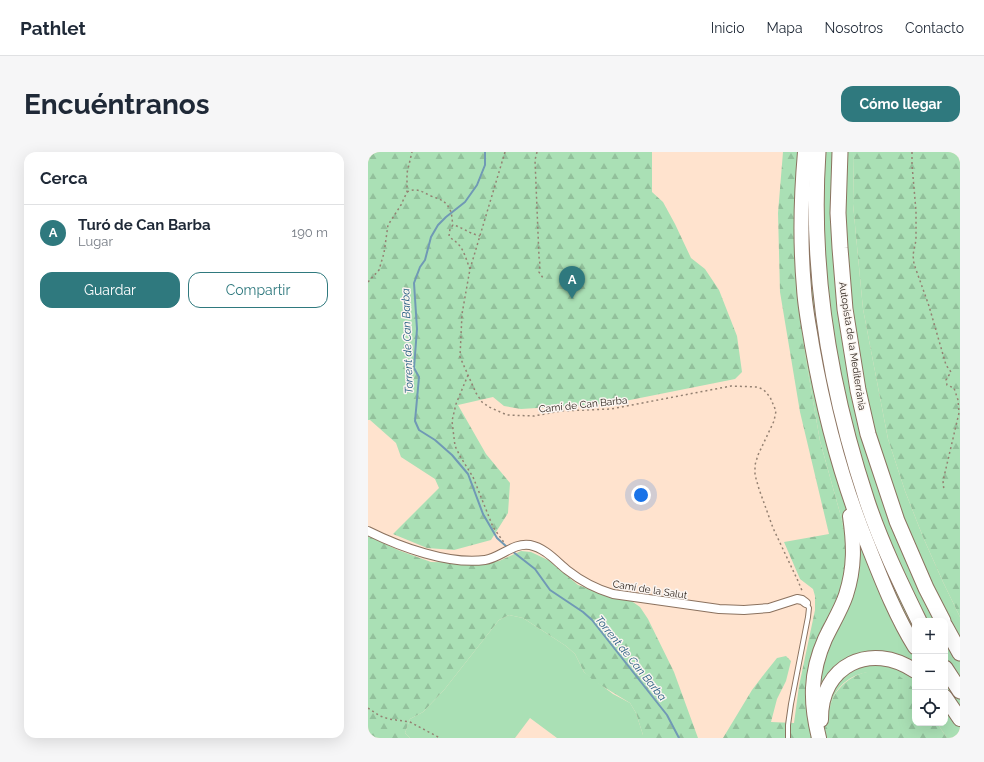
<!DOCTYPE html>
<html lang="es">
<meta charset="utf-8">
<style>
body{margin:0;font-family:Raleway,sans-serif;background:#f6f6f7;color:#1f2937}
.controls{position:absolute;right:12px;bottom:12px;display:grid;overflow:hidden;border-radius:8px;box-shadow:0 4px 16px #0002}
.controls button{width:36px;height:36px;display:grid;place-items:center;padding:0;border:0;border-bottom:1px solid #e0e1e3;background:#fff;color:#1f2937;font:20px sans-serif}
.you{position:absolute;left:273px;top:343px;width:14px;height:14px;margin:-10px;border:3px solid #fff;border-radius:50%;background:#1a73e8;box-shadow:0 0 0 6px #1a73e833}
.badge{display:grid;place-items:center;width:26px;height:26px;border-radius:50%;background:#2f797e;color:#fff;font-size:13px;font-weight:700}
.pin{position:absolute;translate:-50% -33px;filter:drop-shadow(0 1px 2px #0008)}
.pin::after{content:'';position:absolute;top:21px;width:14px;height:12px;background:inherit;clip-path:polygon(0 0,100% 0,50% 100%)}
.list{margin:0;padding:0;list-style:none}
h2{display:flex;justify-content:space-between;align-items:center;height:52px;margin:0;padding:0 16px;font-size:17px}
h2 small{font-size:13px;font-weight:400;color:#747a83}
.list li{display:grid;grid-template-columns:26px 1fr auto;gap:12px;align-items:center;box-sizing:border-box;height:56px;padding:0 16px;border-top:1px solid #e0e1e3}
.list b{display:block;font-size:15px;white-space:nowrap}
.list p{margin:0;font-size:13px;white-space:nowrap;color:#747a83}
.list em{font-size:13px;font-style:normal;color:#747a83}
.actions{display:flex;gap:8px;padding:12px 16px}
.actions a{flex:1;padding:9px 0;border:1px solid #2f797e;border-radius:12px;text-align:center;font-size:14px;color:#2f797e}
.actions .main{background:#2f797e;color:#fff}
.icon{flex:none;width:22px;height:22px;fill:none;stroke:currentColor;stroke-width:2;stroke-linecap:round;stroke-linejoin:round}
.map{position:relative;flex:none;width:592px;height:586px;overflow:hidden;border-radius:12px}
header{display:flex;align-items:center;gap:24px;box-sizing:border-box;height:56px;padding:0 20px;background:#fff;border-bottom:1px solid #e0e1e3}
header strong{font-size:19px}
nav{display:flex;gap:22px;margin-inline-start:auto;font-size:14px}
.intro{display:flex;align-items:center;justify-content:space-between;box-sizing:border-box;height:96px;padding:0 24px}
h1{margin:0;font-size:28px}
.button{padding:10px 18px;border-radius:12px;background:#2f797e;color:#fff;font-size:14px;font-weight:700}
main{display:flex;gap:24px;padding:0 24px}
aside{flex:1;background:#fff;border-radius:12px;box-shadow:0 4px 16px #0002}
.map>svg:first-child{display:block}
</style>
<header>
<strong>Pathlet</strong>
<nav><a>Inicio</a><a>Mapa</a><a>Nosotros</a><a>Contacto</a></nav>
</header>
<div class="intro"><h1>Encuéntranos</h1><a class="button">Cómo llegar</a></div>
<main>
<aside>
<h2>Cerca<small></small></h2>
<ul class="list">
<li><span class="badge">A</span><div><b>Turó de Can Barba</b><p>Lugar</p></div><em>190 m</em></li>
</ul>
<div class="actions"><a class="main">Guardar</a><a>Compartir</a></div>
</aside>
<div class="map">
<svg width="592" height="586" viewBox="0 0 592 586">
<defs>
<pattern id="forest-firs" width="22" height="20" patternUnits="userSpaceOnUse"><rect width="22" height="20" fill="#aae0b5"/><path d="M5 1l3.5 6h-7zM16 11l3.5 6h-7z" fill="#92c09b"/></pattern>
</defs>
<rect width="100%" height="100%" fill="#ffe3ce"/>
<!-- grass -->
<g fill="#aae0b5">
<path d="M430,0H486L485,52L495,157L520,287L537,339L555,385L575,430L592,465V586H579L569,571H577V469H547V539C522,508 471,515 462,555L438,553L437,533L441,513L479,391L472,361L452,289L439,214L430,150L426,83Z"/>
<path d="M141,463L155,466L198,494L207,502L216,520L245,542L262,551L268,561L275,583V586H189L162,566L147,586H42L37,581L42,567L55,560L76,538L131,468Z"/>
</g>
<!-- forest -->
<g fill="url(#forest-firs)">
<path d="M0,0H284V40L295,50L307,72L323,106L337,117L351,138L369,184L374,220L367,227L262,248L233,252L153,257L136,254L125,245L90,253L118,302L142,331L140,361L123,388L86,398L59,396L25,382L71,336L67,327L33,305L28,291L2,268H0Z"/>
<path d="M415,0H430L426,83L430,150L439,214L452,289L472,361L479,391L477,420L472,437L441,513L437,533L438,553L462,555C469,526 504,510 531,524C537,528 543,533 547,539V571H569L579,586H355L384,538L397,521L409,506L418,504L423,509L418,529L409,547L403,570L426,571L431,534L447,458V444L445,437L432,427L416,390L461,382L432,260L412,140L410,61Z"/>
<path d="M486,0H592V465L575,430L555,385L537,339L520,287L495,157L485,52Z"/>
<path d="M0,384L30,398L63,410L107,411L131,409L153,399L163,400L180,408L210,433L240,444L262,448L272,455L280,467L306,520L330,586H275V583L268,561L262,551L226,529L216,520L207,502L198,494L155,466L141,463L131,468L76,538L55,560L42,567L37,581L42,586H0Z"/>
</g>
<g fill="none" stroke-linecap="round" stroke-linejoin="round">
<!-- stream -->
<g stroke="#7099b5" stroke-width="2">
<path d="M117,0V13L109,33L97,50L78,65L70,73L63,85L57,108L52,115L46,131L49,177L46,216L51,225L47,269L51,278L67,288L84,303L100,322L115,362L129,386L139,395"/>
<path d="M144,399L167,417L182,438L215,460L224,468L299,563L311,586"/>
</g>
<!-- service casing -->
<g stroke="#8b725f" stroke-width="6">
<path id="service" d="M420,586V573L423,552L440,465L441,456L438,451"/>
</g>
<!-- minor casing -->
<g stroke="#8b725f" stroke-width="10">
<path id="minor" d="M0,379C32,395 81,413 117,408C132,406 146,390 162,393C177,396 188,409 199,418C213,429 228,437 245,442L351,457L376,458L401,456L429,447L434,448L438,451"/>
</g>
<!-- trunk casing -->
<g stroke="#8b725f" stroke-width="16">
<g id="trunk">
<path d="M437,0C433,45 432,91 436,136C437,155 441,174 444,193C456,261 473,327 499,391C513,426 527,463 547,495"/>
<path d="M577,545L592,567"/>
<path d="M453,568C452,513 503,489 547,519"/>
<path d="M451,586C442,550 442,521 457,487C464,472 473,458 478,443C487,415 486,392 482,364"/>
</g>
</g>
<!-- motorway casing -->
<g stroke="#8b725f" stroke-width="17">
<g id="motorway">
<path d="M450,0C442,118 462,237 499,349C513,391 532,430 551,469"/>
<path d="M472,0L470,61L472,96L477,157L490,238L500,282L529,369L558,436L575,469"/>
<path d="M577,474L592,501"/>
<path d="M577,516L592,539"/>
</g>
</g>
<!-- path -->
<g stroke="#948172" stroke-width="1.5" stroke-dasharray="2 3" stroke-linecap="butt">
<path d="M137,0L102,117L94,162L92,205L108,241L114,250L121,255L139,263L166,264L193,259L243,257L363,234L390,235L396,238L402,245L408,259L406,269L390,303L387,313V323L391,337L405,376L430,429L435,441"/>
<path d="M169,0L167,8L171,105L172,113L171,120L175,126"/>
<path d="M544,0V13L548,59V88L545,103L546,112L561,154L578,213L583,220L578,228L579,233L586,236L590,248L591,261L575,329L576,339"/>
<path d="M39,40C49,35 54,40 63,44C73,48 78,48 83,60C84,63 84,69 85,73"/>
<path d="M102,117C99,110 96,98 91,93C88,89 84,88 81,84L82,77L85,73C94,75 100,81 112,84"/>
<path d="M0,130L11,118L16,101L20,73L33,53L39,40V21L44,0"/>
<path d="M100,223L88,252L84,269L87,294L92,304L105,325L125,375L137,392"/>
<path d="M0,556L12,564L21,567L42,570L72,586"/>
</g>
<!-- service -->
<use href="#service" stroke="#fff" stroke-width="4"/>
<!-- minor -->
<use href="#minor" stroke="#fff" stroke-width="8"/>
<!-- trunk -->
<use href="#trunk" stroke="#fff" stroke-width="14"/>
<!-- motorway -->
<use href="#motorway" stroke="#fff" stroke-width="15"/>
</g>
<g text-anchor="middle" stroke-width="3" stroke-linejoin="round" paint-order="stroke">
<!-- street labels -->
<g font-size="10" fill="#271d15" stroke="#fbf5f1">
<text transform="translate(485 194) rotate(81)" y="4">Autopista de la Mediterrània</text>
<text transform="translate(215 252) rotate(-6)" y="4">Camí de Can Barba</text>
<text transform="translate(282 437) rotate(9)" y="4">Camí de la Salut</text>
</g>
<!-- water labels -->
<g font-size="11" font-style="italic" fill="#1f5a7e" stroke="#fbf5f1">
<text transform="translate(39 189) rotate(-92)" y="4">Torrent de Can Barba</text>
<text transform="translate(263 506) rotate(51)" y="4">Torrent de Can Barba</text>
</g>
</g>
</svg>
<div class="controls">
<button>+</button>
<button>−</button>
<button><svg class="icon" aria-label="locate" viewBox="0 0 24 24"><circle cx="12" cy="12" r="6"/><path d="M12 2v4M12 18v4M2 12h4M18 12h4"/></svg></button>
</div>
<div class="you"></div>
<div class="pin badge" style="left:204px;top:147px">A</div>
</div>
</main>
